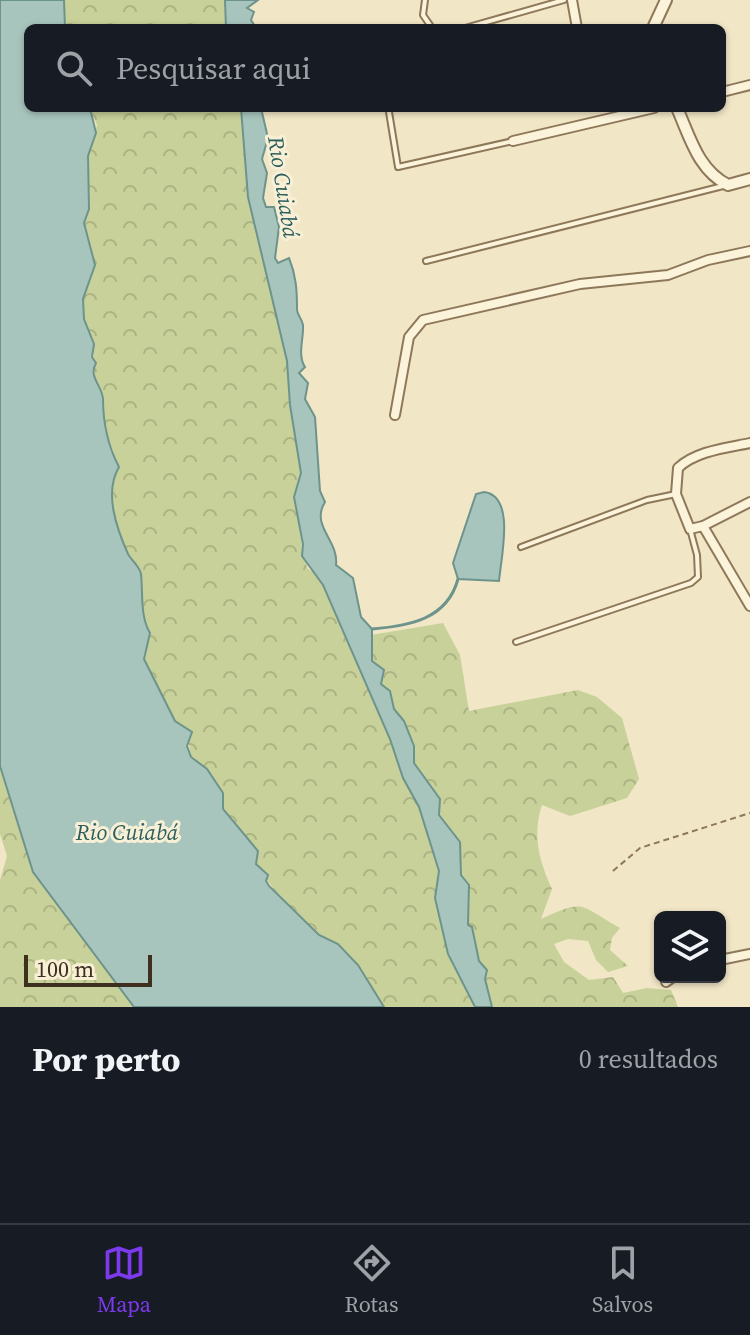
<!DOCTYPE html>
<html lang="pt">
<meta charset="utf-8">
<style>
body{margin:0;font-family:"Source Serif 4",serif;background:#242831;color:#f1f3f6}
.controls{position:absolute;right:24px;bottom:24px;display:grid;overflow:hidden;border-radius:12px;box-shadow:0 2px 6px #0004}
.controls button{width:72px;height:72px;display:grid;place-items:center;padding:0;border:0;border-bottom:2px solid #363941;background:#171b24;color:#f1f3f6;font:40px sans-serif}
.scale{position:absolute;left:24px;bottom:20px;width:128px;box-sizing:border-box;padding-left:8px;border:4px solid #3e2f1f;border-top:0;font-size:22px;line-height:28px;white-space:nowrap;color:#3e2f1f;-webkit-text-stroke:6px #f8f0d6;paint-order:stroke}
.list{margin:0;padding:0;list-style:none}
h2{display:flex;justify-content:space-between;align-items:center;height:104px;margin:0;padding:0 32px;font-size:34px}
h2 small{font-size:26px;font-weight:400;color:#9ea1a6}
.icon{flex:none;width:44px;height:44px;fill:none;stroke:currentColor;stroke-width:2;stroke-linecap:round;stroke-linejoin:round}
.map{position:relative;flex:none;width:750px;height:1007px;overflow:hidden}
.search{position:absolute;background:#171b24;box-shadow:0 2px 6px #0004;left:24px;right:24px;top:24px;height:88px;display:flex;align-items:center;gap:20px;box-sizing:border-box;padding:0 28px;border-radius:12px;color:#9ea1a6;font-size:30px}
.sheet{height:216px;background:#171b24}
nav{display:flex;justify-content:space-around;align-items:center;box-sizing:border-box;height:112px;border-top:2px solid #363941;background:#171b24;font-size:22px;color:#9ea1a6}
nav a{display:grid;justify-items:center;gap:4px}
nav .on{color:#7c3aed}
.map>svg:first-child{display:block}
</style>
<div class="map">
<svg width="750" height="1007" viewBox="0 0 750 1007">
<defs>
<pattern id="forest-crowns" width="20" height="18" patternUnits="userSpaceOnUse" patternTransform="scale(2)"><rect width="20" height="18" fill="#c8d199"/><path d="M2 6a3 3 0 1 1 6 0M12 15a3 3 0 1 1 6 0" fill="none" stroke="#adb483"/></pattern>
</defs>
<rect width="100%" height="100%" fill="#f1e6c6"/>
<!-- forest -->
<g fill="url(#forest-crowns)">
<path d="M64,0H225L226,28H65Z"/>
<path d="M90,108H241L248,197L287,361L290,405L301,473L294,497L301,525L302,553L308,569L317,574L390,739L403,778L420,807L439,871L435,899L448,954L475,1007H384L358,965L338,944L319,935L281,900L256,864L258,851L223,809L219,788L207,769L191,757L186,727L175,721L144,659L150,633C141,616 143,593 141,574C140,567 132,561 128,554C115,528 104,491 119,467L103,423L100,408L103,398L93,372L94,344L84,319L83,299L95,265L84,223L89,208L88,156L97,125Z"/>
<path d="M443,623L460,655L469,711L578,690L597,697L622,718L639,779L627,798L570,816L542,805C532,835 539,861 552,889L541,919C586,898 579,905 620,928L612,938L610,950L628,966L608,972L596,960L588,941L568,939L554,944L564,962L589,980L613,977L623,993L647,988L671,990L678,1007H492L485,979L487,970C469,952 464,908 469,885L461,875L460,842L439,815V799L414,763V745L404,721L394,709L389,691L381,685L384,670L372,661L371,635Z"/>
<path d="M0,745L8,773L5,781L33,872L134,1007H0V880L7,856L0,834Z"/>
</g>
<!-- water -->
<g fill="#a8c5bd" stroke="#6d948c" stroke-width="2">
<path d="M0,0H64L65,28H28V108H90L96,133L88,156L89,209L84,223L95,265L83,299L84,319L94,344L92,357L96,363C88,377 102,385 103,399C103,423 107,444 119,467C104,492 116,527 128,554C132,561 140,567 141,574C143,593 140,617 150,633L144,659L175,721L192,732L187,746L191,757L207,769L223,793V809L258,851L256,864L268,875L266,881L269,886L319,935L338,944L358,965L384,1007H134L33,872L0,766Z"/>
<path d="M225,0H258L247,8L254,12L251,20L256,28H226Z"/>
<path d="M241,108H261L268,138L262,159L267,173L263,198L266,207H274L279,227L275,258L278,263L289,258C296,275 297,290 297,308C296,314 302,318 303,325C304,338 297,355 305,367L299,373L308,383L305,399L315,417L320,491L325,502C310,526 339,540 336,565L353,578L361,617L372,629V661L384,670L381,684L390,691L394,709L404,721L414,746V763L440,799L439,815L460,842L461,875L469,885L468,925L472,927L479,961L487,970L485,979L492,1007H475L448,954L435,898L439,871L419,807L403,778L390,739L323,585L302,556L303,544L294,497L301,473L290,405L287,361L248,197Z"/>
<path d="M484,492C516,496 501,557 499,581L458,579L453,563L476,494Z"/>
</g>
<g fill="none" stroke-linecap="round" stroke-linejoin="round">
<!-- stream -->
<path stroke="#6d948c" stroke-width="3" d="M372,629C408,626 447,620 458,579"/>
<!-- service casing -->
<g stroke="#8e785a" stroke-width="8">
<g id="service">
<path d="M425,0L423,15L432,28"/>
<path d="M465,28L564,0"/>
<path d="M389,112L398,167L513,141"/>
<path d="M426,261L723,186"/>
<path d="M521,547L647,500L676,494"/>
<path d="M516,642L691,583L698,577L697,555L690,529"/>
</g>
</g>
<!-- minor casing -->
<g stroke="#8e785a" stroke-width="12">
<g id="minor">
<path d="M572,0L577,28"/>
<path d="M722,92L750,85"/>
<path d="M513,141L654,108"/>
<path d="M395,415L409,337L423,320L580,284L668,275L708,260L750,251"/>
<path d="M750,502L703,526L750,606"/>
<path d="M703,526L690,529L676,494L678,468C696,451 726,448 750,443"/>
<path d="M720,960L750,954"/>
<path d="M666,982L673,977"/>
</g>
</g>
<!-- tertiary casing -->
<g stroke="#8e785a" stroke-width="14">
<g id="tertiary">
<path d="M653,28L666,0"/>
<path d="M677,108C690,137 698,170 728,185L750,179"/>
</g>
</g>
<!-- path -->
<path stroke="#8e785a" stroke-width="2" stroke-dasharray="6 4" stroke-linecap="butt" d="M613,871L640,848L750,813"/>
<!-- service -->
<use href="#service" stroke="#fbf3da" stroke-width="4"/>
<!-- minor -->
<use href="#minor" stroke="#fbf3da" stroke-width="8"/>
<!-- tertiary -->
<use href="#tertiary" stroke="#fbf3da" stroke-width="10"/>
</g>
<g text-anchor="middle" stroke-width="6" stroke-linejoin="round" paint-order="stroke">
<!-- water labels -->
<g font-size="22" font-style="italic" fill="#2d5e5d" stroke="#f8f0d6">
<text transform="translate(284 187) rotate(81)" y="8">Rio Cuiabá</text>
<text x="127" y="840">Rio Cuiabá</text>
</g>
</g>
</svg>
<div class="controls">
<button><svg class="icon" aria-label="layers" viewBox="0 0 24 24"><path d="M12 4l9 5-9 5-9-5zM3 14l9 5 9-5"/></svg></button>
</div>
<div class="scale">100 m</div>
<div class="search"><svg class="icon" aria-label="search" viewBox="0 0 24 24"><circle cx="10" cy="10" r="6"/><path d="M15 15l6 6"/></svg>Pesquisar aqui</div>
</div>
<section class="sheet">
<h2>Por perto<small>0 resultados</small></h2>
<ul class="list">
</ul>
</section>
<nav>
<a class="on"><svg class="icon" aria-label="map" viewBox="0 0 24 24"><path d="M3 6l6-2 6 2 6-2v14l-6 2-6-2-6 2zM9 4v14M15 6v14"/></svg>Mapa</a>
<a><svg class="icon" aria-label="directions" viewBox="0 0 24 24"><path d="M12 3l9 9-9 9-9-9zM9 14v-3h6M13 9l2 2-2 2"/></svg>Rotas</a>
<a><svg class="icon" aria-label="saved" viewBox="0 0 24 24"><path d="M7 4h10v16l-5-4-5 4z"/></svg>Salvos</a>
</nav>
